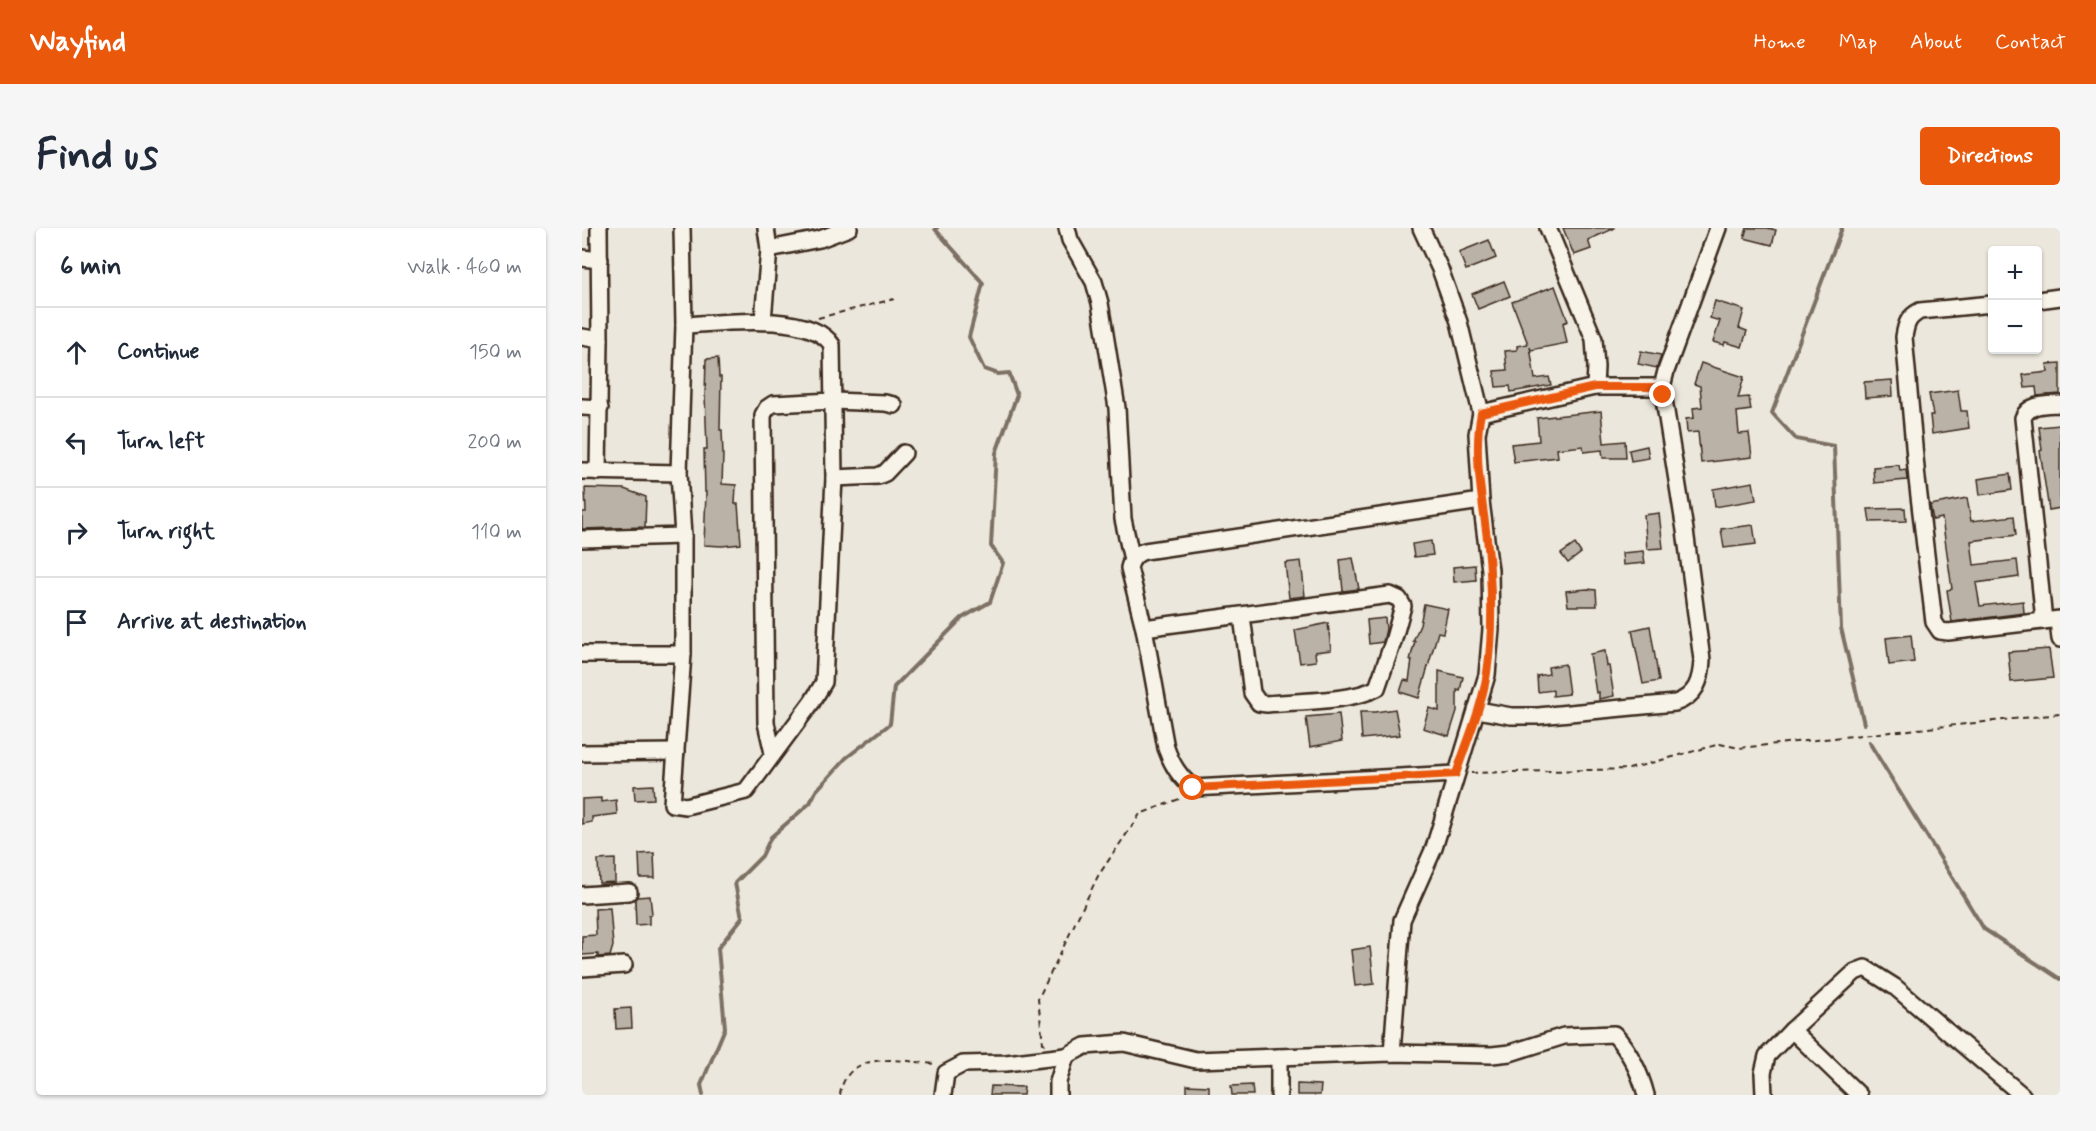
<!DOCTYPE html>
<meta charset="utf-8">
<style>
body{margin:0;font-family:Mynerve,sans-serif;background:#f6f6f7;color:#1f2937}
.controls{position:absolute;right:18px;top:18px;display:grid;overflow:hidden;border-radius:6px;box-shadow:0 2px 4px #0004}
.controls button{width:54px;height:54px;display:grid;place-items:center;padding:0;border:0;border-bottom:2px solid #e0e1e3;background:#fff;color:#1f2937;font:30px sans-serif}
.stop{position:absolute;width:18px;height:18px;margin:-14px;border:4px solid #ea580c;border-radius:50%;background:#fff}
.stop.end{background:#ea580c;border-color:#fff;box-shadow:0 2px 6px #0008}
.list{margin:0;padding:0;list-style:none}
h2{display:flex;justify-content:space-between;align-items:center;height:78px;margin:0;padding:0 24px;font-size:26px}
h2 small{font-size:20px;font-weight:400;color:#747a83}
.list li{display:grid;grid-template-columns:39px 1fr auto;gap:18px;align-items:center;box-sizing:border-box;height:90px;padding:0 24px;border-top:2px solid #e0e1e3}
.list b{display:block;font-size:22px;white-space:nowrap}
.list em{font-size:20px;font-style:normal;color:#747a83}
.icon{flex:none;width:33px;height:33px;fill:none;stroke:currentColor;stroke-width:2;stroke-linecap:round;stroke-linejoin:round}
.map{position:relative;flex:none;width:1478px;height:867px;overflow:hidden;border-radius:6px}
header{display:flex;align-items:center;gap:36px;box-sizing:border-box;height:84px;padding:0 30px;background:#ea580c;color:#fff}
header strong{font-size:28px}
nav{display:flex;gap:33px;margin-inline-start:auto;font-size:21px}
.intro{display:flex;align-items:center;justify-content:space-between;box-sizing:border-box;height:144px;padding:0 36px}
h1{margin:0;font-size:42px}
.button{padding:15px 27px;border-radius:6px;background:#ea580c;color:#fff;font-size:21px;font-weight:700}
main{display:flex;gap:36px;padding:0 36px}
aside{flex:1;background:#fff;border-radius:6px;box-shadow:0 2px 4px #0004}
.map>svg:first-child{display:block}
</style>
<header>
<strong>Wayfind</strong>
<nav><a>Home</a><a>Map</a><a>About</a><a>Contact</a></nav>
</header>
<div class="intro"><h1>Find us</h1><a class="button">Directions</a></div>
<main>
<aside>
<h2>6 min<small>Walk · 460 m</small></h2>
<ul class="list">
<li><svg class="icon" aria-label="ahead" viewBox="0 0 24 24"><path d="M12 20V5M6 11l6-6 6 6"/></svg><div><b>Continue</b></div><em>150 m</em></li>
<li><svg class="icon" aria-label="left" viewBox="0 0 24 24"><path d="M17 20v-9H6M10 6l-5 5 5 5"/></svg><div><b>Turn left</b></div><em>200 m</em></li>
<li><svg class="icon" aria-label="right" viewBox="0 0 24 24"><path d="M7 20v-9h11M14 6l5 5-5 5"/></svg><div><b>Turn right</b></div><em>110 m</em></li>
<li><svg class="icon" aria-label="arrive" viewBox="0 0 24 24"><path d="M6 21V4h12l-3 4 3 4H6"/></svg><div><b>Arrive at destination</b></div></li>
</ul>
</aside>
<div class="map">
<svg width="1478" height="867" viewBox="0 0 1478 867">
<rect width="100%" height="100%" fill="#ece7dc"/>
<filter id="ink" filterUnits="userSpaceOnUse"><feTurbulence type="fractalNoise" baseFrequency=".0167" numOctaves="2"/><feDisplacementMap in="SourceGraphic" scale="12" xChannelSelector="R" yChannelSelector="G"/><feConvolveMatrix kernelMatrix="1 2 1 2 8 2 1 2 1" color-interpolation-filters="sRGB"/></filter>
<g filter="url(#ink)">
<g fill="none" stroke-linecap="round" stroke-linejoin="round">
<!-- stream -->
<g stroke="#7c7064" stroke-width="4">
<path d="M1260,0L1190,185L1214,211L1252,218L1259,400L1282,496"/>
<path d="M1287,514L1402,701L1478,751"/>
<path d="M121,867L119,857L143,800L136,720L160,690L153,655L180,628L189,609L228,575L234,563L264,530L308,496L312,459L380,390L408,374L421,335L409,318L414,225L435,167L427,145L416,146L402,141L387,109L401,55L353,1L355,0"/>
</g>
</g>
<!-- building -->
<g fill="#bab2a7" stroke="#3b2a1e" stroke-width="1.5">
<path d="M981,0H1033L1006,12L1009,21L992,27Z"/>
<path d="M1165,0H1185L1194,2L1190,17L1162,10Z"/>
<path d="M907,12L914,30L884,42L877,24Z"/>
<path d="M922,53L928,68L896,81L890,66Z"/>
<path d="M973,58L986,93L981,95L985,115L949,122L948,119L953,151L967,149L969,157L929,164L928,158L914,159L912,143L925,142L923,123L935,122V118L946,116L930,74Z"/>
<path d="M1133,73L1162,82L1157,100L1165,103L1160,119L1143,114L1142,117L1131,114L1138,93L1128,90Z"/>
<path d="M1059,123L1079,127L1075,140L1056,136Z"/>
<path d="M136,130L137,149H139L138,202H140L141,227L140,256L154,257L153,276H156L159,316L140,318L122,317L124,264H123L122,221H125L123,167L124,131Z"/>
<path d="M1119,135L1162,149L1156,170L1167,169L1169,182L1155,184L1157,206L1167,205L1170,229L1119,235L1116,204L1105,205L1104,191L1112,190L1111,180L1120,179L1118,158L1112,156Z"/>
<path d="M1478,135V166L1455,168L1454,159L1443,160L1441,147L1466,144L1465,136Z"/>
<path d="M1310,152L1311,168L1283,170L1282,154Z"/>
<path d="M1376,162L1379,183H1385L1387,200L1350,206L1348,187H1351L1347,166Z"/>
<path d="M1019,183L1022,215L1043,213L1044,230H1021L1020,222L1002,224L1001,218L975,221L976,229L932,234L929,216L957,213L955,190Z"/>
<path d="M1478,197V280L1467,282L1458,223L1460,222L1457,199Z"/>
<path d="M1065,218L1067,230L1049,233L1047,222Z"/>
<path d="M1317,237L1318,243L1324,242L1325,252L1292,255L1291,239Z"/>
<path d="M1428,246L1430,262L1398,267L1396,251Z"/>
<path d="M1171,254L1174,272L1133,279L1131,261Z"/>
<path d="M3,260L42,261L64,269L63,299L0,301V284H4Z"/>
<path d="M1385,270L1389,293L1432,288L1434,307L1389,313L1392,337L1435,332L1437,349L1394,355L1398,378L1441,373L1442,385L1370,394L1365,362L1370,361L1360,290L1351,292L1348,277Z"/>
<path d="M1323,280L1324,293L1288,294L1286,281Z"/>
<path d="M1077,285L1081,320L1065,321L1062,287Z"/>
<path d="M1171,297L1174,316L1142,320L1139,301Z"/>
<path d="M849,313L851,327L832,329L830,316Z"/>
<path d="M993,316L999,325L986,335L979,326Z"/>
<path d="M1061,323L1063,335L1041,337L1040,325Z"/>
<path d="M771,330L777,361L761,363L758,332Z"/>
<path d="M719,333L723,368L707,370L703,335Z"/>
<path d="M893,337L894,352L872,354L871,339Z"/>
<path d="M1005,361L1014,362L1015,378H986L984,363Z"/>
<path d="M842,376L866,381L861,405L856,404L837,470L818,464L822,452L827,453L830,432H828L833,413H831L838,397Z"/>
<path d="M803,390L804,401L801,414L787,416L785,392Z"/>
<path d="M746,395L749,422L733,424L734,433L718,435L713,402Z"/>
<path d="M1068,398L1077,453L1061,456L1050,402Z"/>
<path d="M1329,407L1332,434L1307,437L1304,410Z"/>
<path d="M1467,421L1471,450L1429,454L1426,424Z"/>
<path d="M1023,423L1025,438H1027L1032,468L1017,471V464L1014,465L1008,426Z"/>
<path d="M983,436L987,466L971,468V462L956,464L955,448L967,446L966,439Z"/>
<path d="M857,443L881,449L878,463L875,462V483L867,508L841,500L847,480L857,483Z"/>
<path d="M813,481L818,507L780,511L778,484H793Z"/>
<path d="M757,486L760,513L728,519L724,489Z"/>
<path d="M71,557L72,571L53,572L52,558Z"/>
<path d="M19,570V574L34,572L35,586L10,589V594L0,596V571Z"/>
<path d="M72,625L73,650H58L57,626Z"/>
<path d="M33,631V654L17,655L16,632Z"/>
<path d="M68,668L70,686L67,687V696L54,697L53,671L55,669Z"/>
<path d="M28,680L31,718L28,728L16,729V726L0,727V708L14,707L13,681Z"/>
<path d="M788,719L792,756L773,758L769,722Z"/>
<path d="M49,780L50,800L34,801L33,781Z"/>
<path d="M715,856L739,857L738,867H715Z"/>
<path d="M605,857L627,858V867H605Z"/>
<path d="M670,857L671,867H650L649,858Z"/>
<path d="M409,858L442,859L441,867H408Z"/>
</g>
<g fill="none" stroke-linecap="round" stroke-linejoin="round">
<!-- minor casing -->
<g stroke="#3b2a1e" stroke-width="20">
<g id="minor">
<path d="M485,0L488,12L512,54L518,75L535,180L541,291L550,332"/>
<path d="M839,0L858,41L877,94L899,185L1013,159H1080L1084,143L1136,0"/>
<path d="M966,0L1012,111L1014,139L1013,159"/>
<path d="M187,21L238,11L267,0"/>
<path d="M0,30L18,32"/>
<path d="M1456,72L1478,69"/>
<path d="M1410,76L1338,83C1326,89 1324,96 1322,109L1335,251L1352,394L1358,403L1366,404L1478,391"/>
<path d="M181,92L187,21L184,0"/>
<path d="M0,109L18,112"/>
<path d="M0,179L18,180"/>
<path d="M0,243L97,245"/>
<path d="M16,244L18,112L17,0"/>
<path d="M252,250L296,248L303,245L322,225"/>
<path d="M101,308V426L90,576L104,578L164,563L230,474L242,454L252,250L250,117C228,83 137,95 102,97"/>
<path d="M0,311L101,308L97,245L102,97L100,0"/>
<path d="M1476,392L1478,411"/>
<path d="M1462,393L1441,190C1447,175 1464,177 1478,176"/>
<path d="M562,400L808,367L817,371L821,378L811,414L795,460C769,474 716,473 685,476L677,475L670,465L660,388"/>
<path d="M0,426H101"/>
<path d="M896,482L929,488H956L1093,475C1114,468 1119,453 1120,432L1103,302L1080,159"/>
<path d="M0,525L94,524"/>
<path d="M191,525L184,495L181,187L185,180L191,176L251,173L303,175L312,177"/>
<path d="M874,546L611,560C597,548 590,537 584,520L562,400L547,340C549,331 554,325 563,323L899,273"/>
<path d="M0,667L47,664"/>
<path d="M0,740L42,737"/>
<path d="M1210,802L1277,867"/>
<path d="M810,825L820,692L852,620L905,447L909,401L908,342L899,273L895,206L899,185"/>
<path d="M697,829V867"/>
<path d="M361,867L364,845L381,836L424,835L484,828L503,818L542,815L614,832L810,825L910,827L928,825L982,808L1032,806C1048,824 1058,844 1064,867"/>
<path d="M476,867V854L484,828"/>
<path d="M1182,867L1181,845L1185,828L1210,802L1273,744L1283,740L1313,759L1440,867"/>
</g>
</g>
<!-- path -->
<g stroke="#3b2a1e" stroke-width="2" stroke-dasharray="6 4.5" stroke-linecap="butt">
<path d="M236,90L312,71"/>
<path d="M889,545L1047,541L1138,516L1157,520L1478,486"/>
<path d="M463,816L461,815L456,771L516,648L558,586L600,570"/>
<path d="M258,867C264,820 321,833 353,836"/>
</g>
<!-- minor -->
<use href="#minor" stroke="#f7f3e8" stroke-width="15"/>
</g>
</g>
<g fill="none" stroke-linecap="round" stroke-linejoin="round" filter="url(#ink)">
<!-- route -->
<path stroke="#ea580c" stroke-width="8" d="M611,560L874,546C885,513 900,479 905,445C910,412 910,378 908,344C906,292 889,237 899,185L1013,159H1080L1081,167"/>
</g>
</svg>
<div class="controls">
<button>+</button>
<button>−</button>
</div>
<div class="stop" style="left:611px;top:560px"></div>
<div class="stop end" style="left:1081px;top:167px"></div>
</div>
</main>
